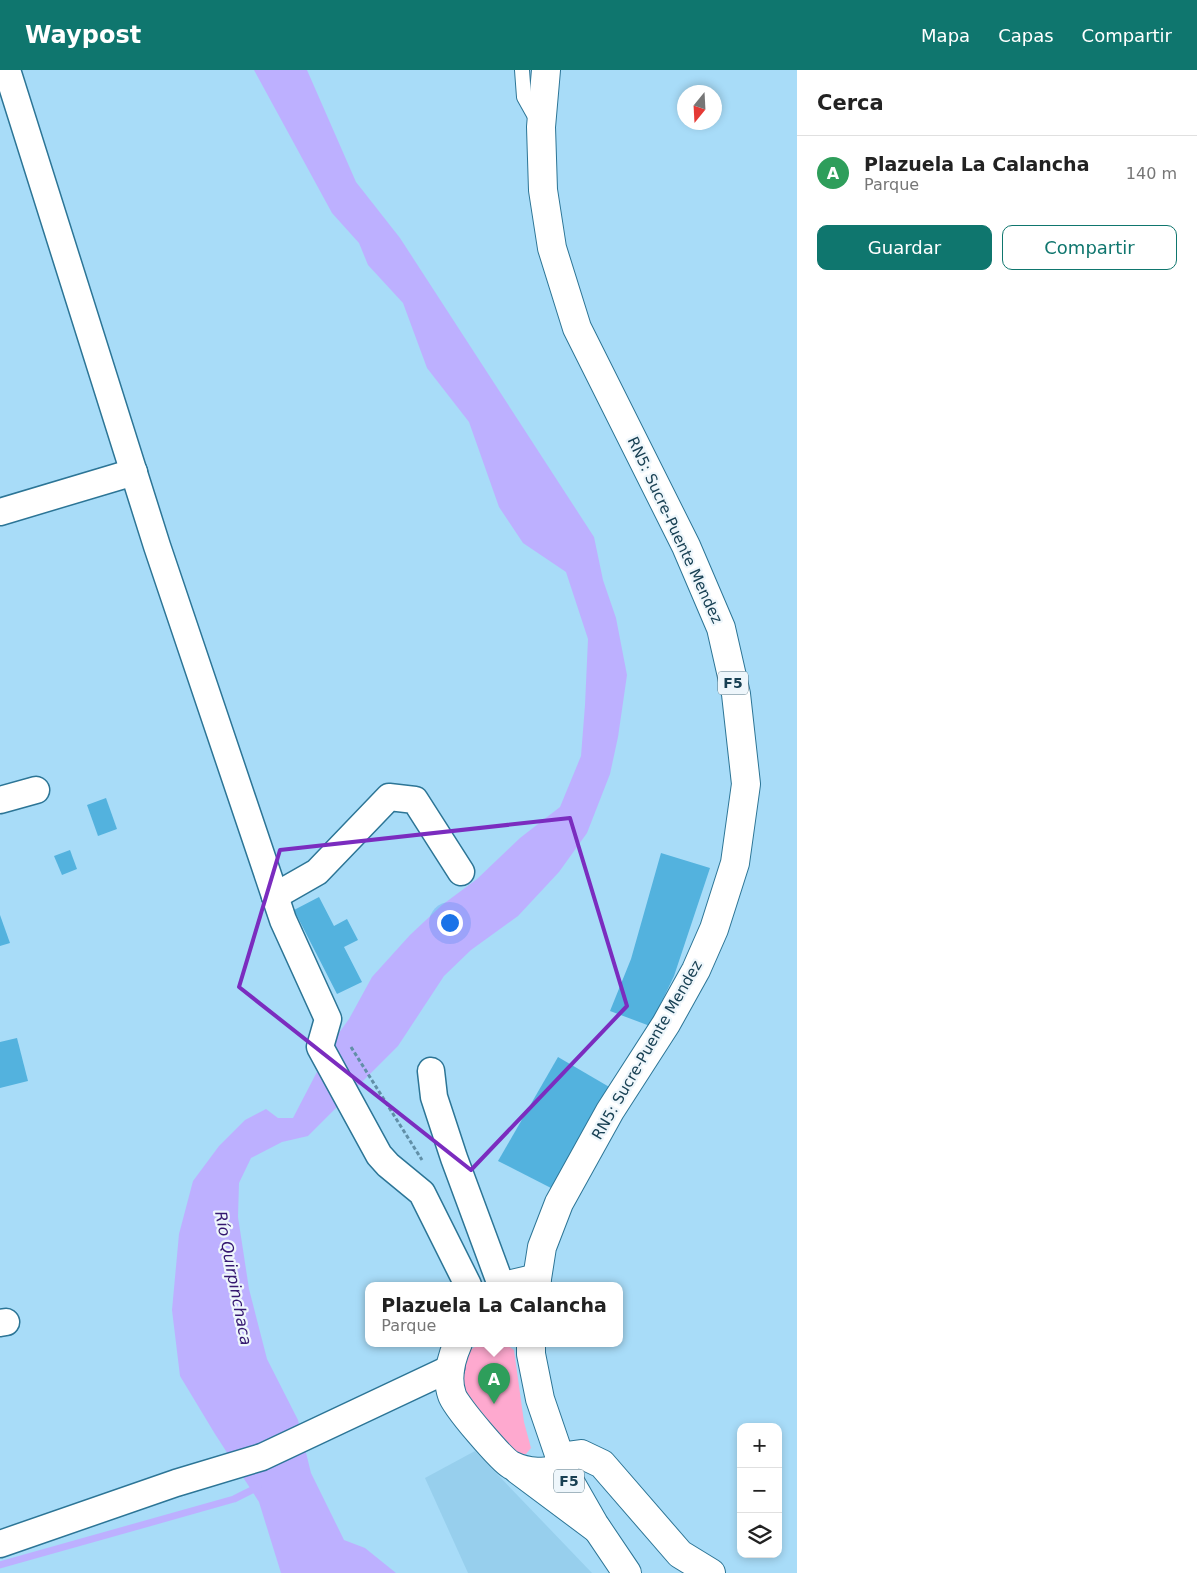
<!DOCTYPE html>
<html lang="es">
<meta charset="utf-8">
<style>
body{margin:0;font-family:"DejaVu Sans",sans-serif;background:#f2f2f2;color:#222}
.controls{position:absolute;right:15px;bottom:15px;display:grid;overflow:hidden;border-radius:10px;box-shadow:0 2px 8px #0003}
.controls button{width:45px;height:45px;display:grid;place-items:center;padding:0;border:0;border-bottom:1px solid #e0e0e0;background:#fff;color:#222;font:25px sans-serif}
.compass{position:absolute;left:677px;top:15px;width:45px;height:45px;border-radius:50%;background:#fff;box-shadow:0 2px 8px #0003;rotate:198deg}
.you{position:absolute;left:449px;top:852px;width:18px;height:18px;margin:-12px;border:4px solid #fff;border-radius:50%;background:#1a73e8;box-shadow:0 0 0 8px #1a73e833}
.badge{display:grid;place-items:center;width:32px;height:32px;border-radius:50%;background:#0f766e;color:#fff;font-size:16px;font-weight:700}
.pin{position:absolute;translate:-50% -41px;filter:drop-shadow(0 1px 2px #0008)}
.pin::after{content:'';position:absolute;top:26px;width:18px;height:15px;background:inherit;clip-path:polygon(0 0,100% 0,50% 100%)}
.popup{position:absolute;left:365px;top:1212px;width:258px;height:65px;box-sizing:border-box;display:grid;place-content:center;border-radius:10px;background:#fff;filter:drop-shadow(0 1px 4px #0005);font-size:16px;white-space:nowrap;color:#767676}
.popup b{font-size:19px;color:#222}
.popup::after{content:'';position:absolute;left:50%;top:100%;margin-left:-10px;border:10px solid transparent;border-top-color:#fff}
.list{margin:0;padding:0;list-style:none}
h2{display:flex;justify-content:space-between;align-items:center;height:65px;margin:0;padding:0 20px;font-size:21px}
h2 small{font-size:16px;font-weight:400;color:#767676}
.list li{display:grid;grid-template-columns:32px 1fr auto;gap:15px;align-items:center;box-sizing:border-box;height:75px;padding:0 20px;border-top:1px solid #e0e0e0}
.list b{display:block;font-size:19px;white-space:nowrap}
.list p{margin:0;font-size:16px;white-space:nowrap;color:#767676}
.list em{font-size:16px;font-style:normal;color:#767676}
.actions{display:flex;gap:10px;padding:15px 20px}
.actions a{flex:1;padding:11px 0;border:1px solid #0f766e;border-radius:10px;text-align:center;font-size:18px;color:#0f766e}
.actions .main{background:#0f766e;color:#fff}
.icon{flex:none;width:28px;height:28px;fill:none;stroke:currentColor;stroke-width:2;stroke-linecap:round;stroke-linejoin:round}
.map{position:relative;flex:none;width:797px;height:1503px;overflow:hidden}
header{display:flex;align-items:center;gap:30px;box-sizing:border-box;height:70px;padding:0 25px;background:#0f766e;color:#fff}
header strong{font-size:24px}
nav{display:flex;gap:28px;margin-inline-start:auto;font-size:18px}
main{display:flex}
aside{flex:1;background:#fff}
.map>svg:first-child{display:block}
</style>
<header>
<strong>Waypost</strong>
<nav><a>Mapa</a><a>Capas</a><a>Compartir</a></nav>
</header>
<main>
<div class="map">
<svg width="797" height="1503" viewBox="0 0 797 1503">
<rect width="100%" height="100%" fill="#a8dcf8"/>
<!-- built -->
<path fill="#97cfed" d="M475,1381L592,1503H468L425,1408Z"/>
<!-- green -->
<path fill="#fea9cf" d="M484,1273H504L514,1280L524,1352L531,1378L526,1384L519,1385L506,1376L455,1318L462,1285L478,1275Z"/>
<!-- water -->
<path fill="#bdb0ff" d="M254,0H307L356,112L400,168L594,467L603,510L616,548L627,605L618,667L610,704L587,763L559,802L518,846L471,880L444,906L398,976L308,1066L282,1072L251,1088L239,1113L238,1147L249,1219L267,1289L298,1350L311,1403L344,1470L365,1478L396,1503H281L259,1432L215,1364L180,1306L172,1240L179,1164L193,1111L219,1076L245,1050L266,1039L278,1048H293L333,971L349,949L372,907L410,865L442,835L477,809L520,768L560,737L581,686L585,635L588,569L566,502L523,473L499,437L469,352L427,298L403,233L368,195L359,173L332,143Z"/>
<g fill="none" stroke-linecap="round" stroke-linejoin="round">
<!-- stream -->
<path stroke="#bdb0ff" stroke-width="7" d="M0,1495L234,1429L258,1417"/>
</g>
<!-- building -->
<g fill="#53b2de">
<path d="M106,728L117,759L98,766L87,735Z"/>
<path d="M70,780L77,799L62,805L54,786Z"/>
<path d="M661,783L710,798L674,906L650,956L610,941L631,889Z"/>
<path d="M319,827L334,856L347,849L358,870L344,877L362,912L337,924L294,840Z"/>
<path d="M0,845L10,873L0,876Z"/>
<path d="M17,968L28,1011L0,1018V972Z"/>
<path d="M558,987L611,1018L551,1118L498,1091Z"/>
</g>
<g fill="none" stroke-linecap="round" stroke-linejoin="round">
<!-- lane casing -->
<g stroke="#2c7596" stroke-width="16">
<path id="lane" d="M522,0L524,27L538,52"/>
</g>
<!-- street casing -->
<g stroke="#2c7596" stroke-width="29">
<g id="street">
<path d="M7,0L157,476L275,826L283,850L328,949L320,977L379,1085L388,1095L422,1123L468,1215"/>
<path d="M0,442L134,402"/>
<path d="M0,730L36,720"/>
<path d="M275,826L317,802L389,727L415,730L461,802"/>
<path d="M431,1001L434,1027L454,1088L501,1215"/>
<path d="M0,1253L6,1252"/>
<path d="M0,1474L176,1413L262,1387L451,1298"/>
</g>
</g>
<!-- secondary casing -->
<g stroke="#2c7596" stroke-width="30">
<g id="secondary">
<path d="M508,1215L537,1208"/>
<path d="M458,1273C451,1289 446,1308 452,1325C455,1336 502,1390 511,1395C527,1403 547,1404 563,1398"/>
<path d="M559,1387L581,1384L602,1394L680,1484L711,1503"/>
<path d="M518,1400L597,1459"/>
</g>
</g>
<!-- highway casing -->
<g stroke="#2c7596" stroke-width="30">
<g id="highway">
<path d="M536,1215L542,1177L559,1133L610,1041L666,954L696,900L714,859L735,793L746,714L736,624L721,558L686,476L577,258L552,178L543,120L541,57L546,0"/>
<path d="M531,1273V1284L540,1329L566,1405L594,1454L627,1503"/>
</g>
</g>
<!-- path -->
<path stroke="#618fa7" stroke-width="3" stroke-dasharray="4 2.5" stroke-linecap="butt" d="M351,977L422,1090"/>
<!-- lane -->
<use href="#lane" stroke="#fff" stroke-width="14"/>
<!-- street -->
<use href="#street" stroke="#fff" stroke-width="26"/>
<!-- secondary -->
<use href="#secondary" stroke="#fff" stroke-width="28"/>
<!-- highway -->
<use href="#highway" stroke="#fff" stroke-width="28"/>
</g>
<!-- marked area -->
<path fill="none" stroke="#7b2cbf" stroke-width="4" stroke-linejoin="round" d="M570,748L627,936L471,1100L239,917L280,780Z"/>
<g text-anchor="middle" stroke-width="4.5" stroke-linejoin="round" paint-order="stroke">
<!-- shield labels -->
<g fill="#eef6fb" stroke="#587785" stroke-width="1">
<rect x="718" y="601.5" width="30" height="23" rx="4"/>
<rect x="554" y="1399.5" width="30" height="23" rx="4"/>
</g>
<g font-size="14" font-weight="bold" fill="#184053">
<text x="733" y="618">F5</text>
<text x="569" y="1416">F5</text>
</g>
<!-- street labels -->
<g font-size="15" fill="#184053" stroke="#eef6fb">
<text transform="translate(675 460) rotate(65)" y="5">RN5: Sucre-Puente Mendez</text>
<text transform="translate(647 980) rotate(-60)" y="5">RN5: Sucre-Puente Mendez</text>
</g>
<!-- water labels -->
<g font-size="16" font-style="italic" fill="#351870" stroke="#eef6fb">
<text transform="translate(234 1208) rotate(79)" y="6">Río Quirpinchaca</text>
</g>
</g>
</svg>
<div class="controls">
<button>+</button>
<button>−</button>
<button><svg class="icon" aria-label="layers" viewBox="0 0 24 24"><path d="M12 4l9 5-9 5-9-5zM3 14l9 5 9-5"/></svg></button>
</div>
<svg class="compass" viewBox="-18 -18 36 36"><path d="M0-13l5 13h-10z" fill="#e53935"/><path d="M0 13l5-13h-10z" fill="#767676"/></svg>
<div class="you"></div>
<div class="pin badge" style="left:494px;top:1334px;background:#2e9e5b">A</div>
<div class="popup"><b>Plazuela La Calancha</b>Parque</div>
</div>
<aside>
<h2>Cerca<small></small></h2>
<ul class="list">
<li><span class="badge" style="background:#2e9e5b">A</span><div><b>Plazuela La Calancha</b><p>Parque</p></div><em>140 m</em></li>
</ul>
<div class="actions"><a class="main">Guardar</a><a>Compartir</a></div>
</aside>
</main>
